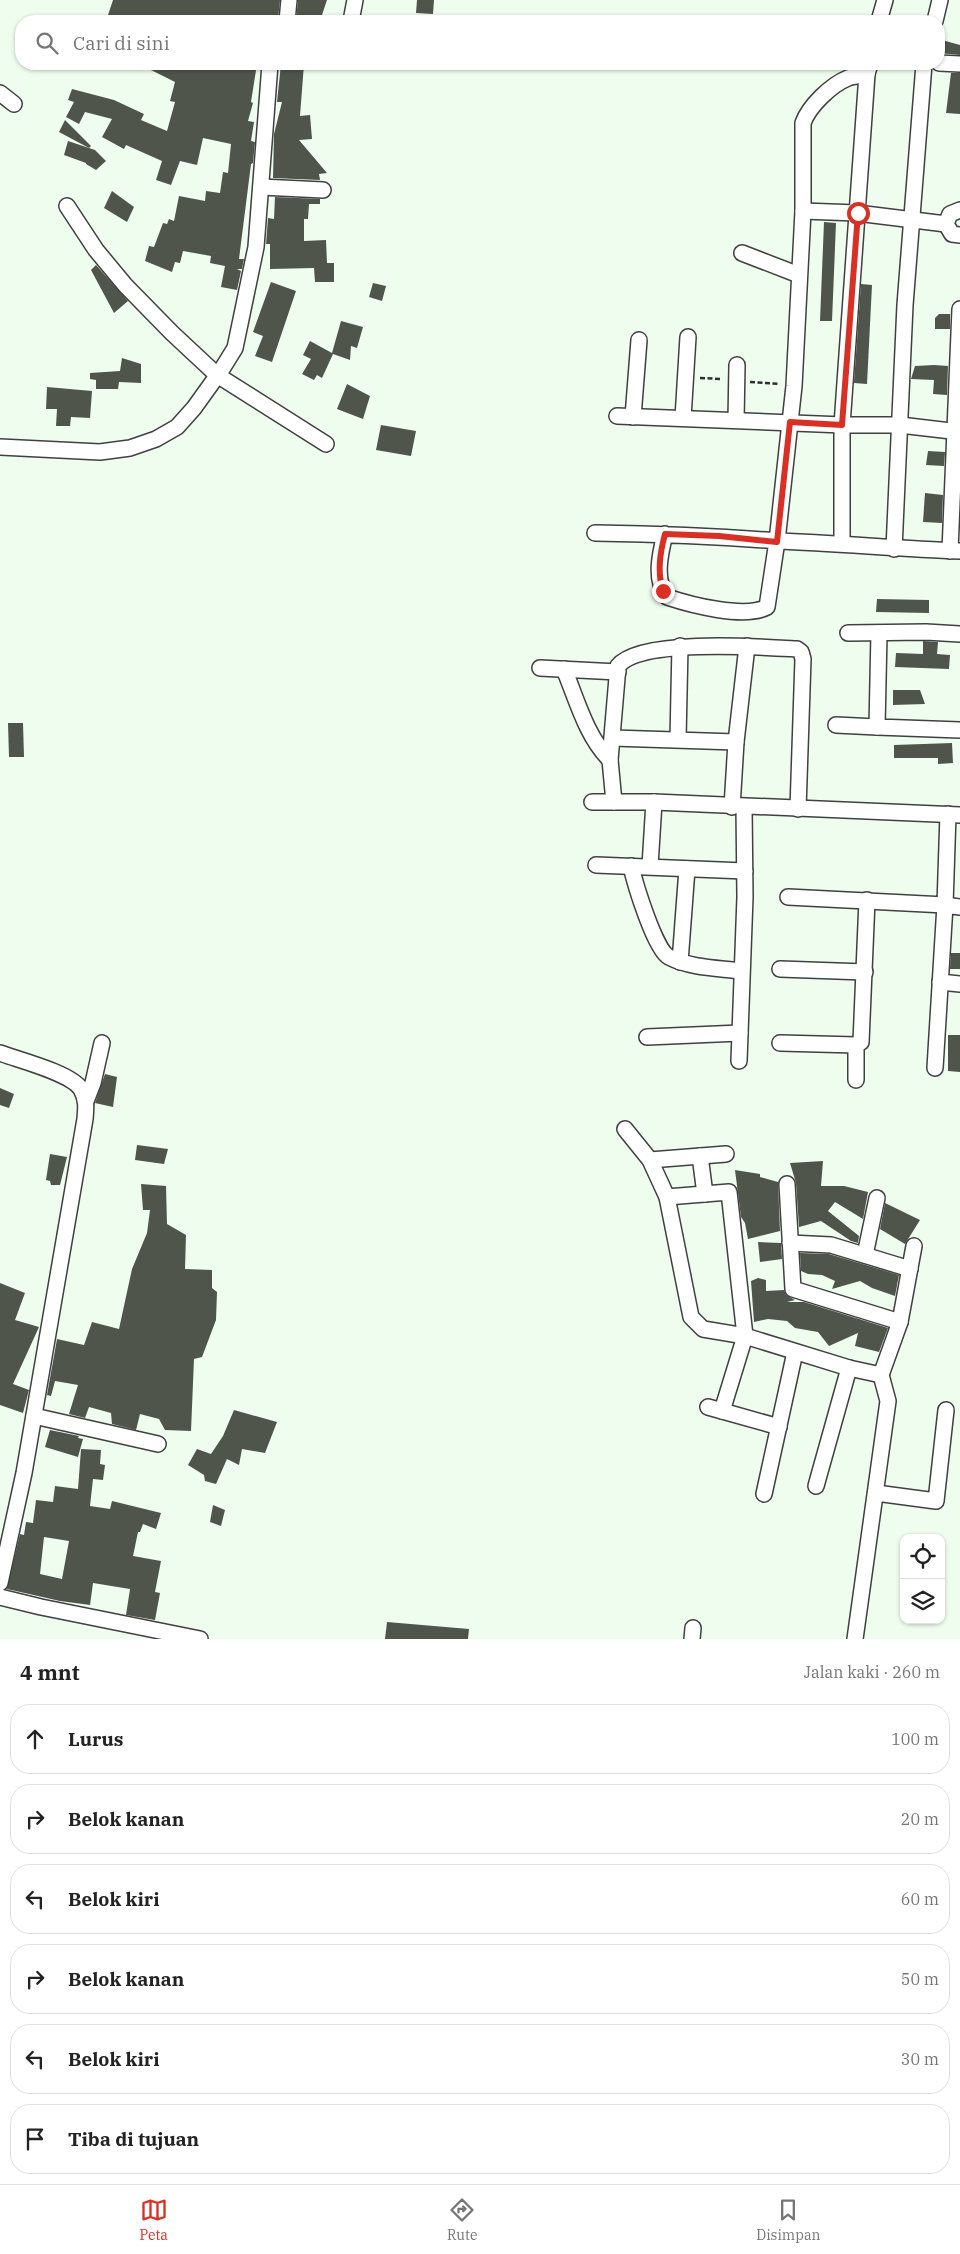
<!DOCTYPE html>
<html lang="id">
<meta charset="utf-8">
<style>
body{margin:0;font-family:"IBM Plex Serif",serif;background:#f2f2f2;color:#222}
.controls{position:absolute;right:15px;bottom:15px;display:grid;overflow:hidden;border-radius:10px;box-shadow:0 1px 4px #0004}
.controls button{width:45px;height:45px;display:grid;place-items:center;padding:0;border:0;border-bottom:1px solid #e0e0e0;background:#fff;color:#222;font:25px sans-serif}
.stop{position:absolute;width:15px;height:15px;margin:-11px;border:4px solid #d93025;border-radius:50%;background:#fff}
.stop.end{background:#d93025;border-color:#fff;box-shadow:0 1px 5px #0008}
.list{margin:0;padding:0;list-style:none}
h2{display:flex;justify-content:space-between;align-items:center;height:65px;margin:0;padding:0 20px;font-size:21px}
h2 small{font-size:16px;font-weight:400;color:#767676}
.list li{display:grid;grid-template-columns:32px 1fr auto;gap:15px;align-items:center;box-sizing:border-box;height:70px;margin:0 10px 10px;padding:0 10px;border:1px solid #e0e0e0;border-radius:20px}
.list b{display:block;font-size:19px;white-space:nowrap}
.list em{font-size:16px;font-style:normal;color:#767676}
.icon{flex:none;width:28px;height:28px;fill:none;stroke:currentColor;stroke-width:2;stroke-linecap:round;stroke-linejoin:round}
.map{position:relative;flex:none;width:960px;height:1639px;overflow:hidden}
.search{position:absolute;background:#fff;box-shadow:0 1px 4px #0004;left:15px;right:15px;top:15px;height:55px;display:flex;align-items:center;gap:12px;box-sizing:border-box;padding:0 18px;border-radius:20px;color:#767676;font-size:19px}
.sheet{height:545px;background:#fff}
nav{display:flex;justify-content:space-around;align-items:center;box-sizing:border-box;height:70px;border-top:1px solid #e0e0e0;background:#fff;font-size:14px;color:#767676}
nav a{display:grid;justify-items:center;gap:2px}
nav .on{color:#d93025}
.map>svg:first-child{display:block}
</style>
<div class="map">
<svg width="960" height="1639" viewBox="0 0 960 1639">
<rect width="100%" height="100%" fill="#effdef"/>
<!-- building -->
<g fill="#4f554b" fill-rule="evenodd">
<path d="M113,0H280L278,19L269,17L268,21H106Z"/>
<path d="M298,0H327L320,21H296Z"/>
<path d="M417,0H434L433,14L416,13Z"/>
<path d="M942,40L960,45V55L939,53Z"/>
<path d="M139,64H257L251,102L253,103L248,121L254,122L251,141L255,142L253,163L251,164L239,259H244L242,269H237L241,271L237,290L221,287L225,266L210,263L211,256L183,251L180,263L175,262L172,272L145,261L149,246L154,247L163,223L167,224L169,219L174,221L179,196L205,201L206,191L220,193L223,172L228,173L231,144L203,138L197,165L180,161L171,185L156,180L162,161L126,145L124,149L102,137L112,119L85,112L79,124L66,117L74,102L68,100L72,89L114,100L144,114L141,120L167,131L175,102L170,101L175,82Z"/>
<path d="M281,64H304L300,116L310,115L312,139L299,140L327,173L319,174L320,180L273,178L274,134L282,102H277Z"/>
<path d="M951,73H960V114L946,113Z"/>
<path d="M65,120L91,146L89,148L59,132Z"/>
<path d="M68,141L95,150L106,161L96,170L86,164V163L64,155Z"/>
<path d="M112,191L134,207L127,222L104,208Z"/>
<path d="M275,197L320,199V204H309L308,219H304V241L326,240L327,263H334V282H315L314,268L270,269V244H266L268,218L274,219Z"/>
<path d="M824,222L836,223L832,321H820Z"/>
<path d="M96,265L128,301L114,313L91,270Z"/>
<path d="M271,282L296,291L272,362L255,356L263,336L253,332Z"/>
<path d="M373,283L386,286L382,301L369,297Z"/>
<path d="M861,284L872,285L867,384L854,383Z"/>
<path d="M939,314H950V329H935V318Z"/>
<path d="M341,321L363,327L357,348L351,346L350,360L333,354L322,378L317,375L314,380L302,374L311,359L303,355L310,341L332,353Z"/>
<path d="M122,358L141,364V383L119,382L118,389H96V380L90,379V373L120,371Z"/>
<path d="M934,365L948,366L947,395L933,394L934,380L911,379L915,366Z"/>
<path d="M347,384L370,396L363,419L337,409Z"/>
<path d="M47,387L92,391L90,418L71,417L70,426H56L57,409H46Z"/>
<path d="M381,425L416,431L411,456L376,450Z"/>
<path d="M928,451L945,452L944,466L926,465Z"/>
<path d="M925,493L943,495L942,523L923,522Z"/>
<path d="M877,599L929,600V613L876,612Z"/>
<path d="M923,641L938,642L937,654L950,655L949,669L895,667L896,653L923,654Z"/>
<path d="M893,690H920L925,704L893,705Z"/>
<path d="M8,723H23L24,757H9Z"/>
<path d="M952,743L953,763L938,764V758H894V745Z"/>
<path d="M951,953H960V969H950Z"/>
<path d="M948,1035H960V1072L948,1071Z"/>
<path d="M105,1074L117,1077L113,1107L95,1103Z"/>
<path d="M0,1088L14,1094L9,1108L0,1105Z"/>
<path d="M137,1145L168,1149L164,1164L135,1160Z"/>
<path d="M50,1154L67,1157L60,1185H51L50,1181L46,1180Z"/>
<path d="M823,1161L821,1186H844L868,1192L863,1219L835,1202L828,1211L859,1236L858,1243L851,1241L821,1221L799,1227L796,1183L790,1163Z"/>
<path d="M735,1170L760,1174V1177L778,1182L780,1231L748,1239L745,1223L741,1217Z"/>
<path d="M141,1184L166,1186L167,1224L186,1235L185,1269L212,1270V1288L217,1292L216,1320L202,1357L194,1359L191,1431L165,1430L159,1419L140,1414L136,1430L112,1424L111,1413L89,1407L85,1418L69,1414L78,1385L55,1381L51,1396L47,1395L57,1339L84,1345L92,1322L119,1329L132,1269L147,1233L150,1210H143Z"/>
<path d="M885,1203L920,1220L905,1244L880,1229Z"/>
<path d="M758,1242L781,1243L782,1259L760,1262Z"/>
<path d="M800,1253L829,1254L899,1275L895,1296L872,1288L860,1281L832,1289L835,1281L822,1275L808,1274L801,1271Z"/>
<path d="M758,1278L766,1280V1291L784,1290L786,1295L795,1300L787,1302H804L888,1328L879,1352L855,1346L858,1333L829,1346L818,1332L795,1328L787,1321L768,1319L754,1322L751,1281Z"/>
<path d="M0,1283L25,1293L15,1320L39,1327L13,1384L29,1390L23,1413L0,1405Z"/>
<path d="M234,1410L277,1422L265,1453L242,1449L239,1465L227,1459L216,1484L205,1481L204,1475L188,1465L197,1449L211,1454L223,1436Z"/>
<path d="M50,1430L79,1436L78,1438L83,1439L78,1457L45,1447Z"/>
<path d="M81,1449L101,1450L100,1464L105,1465L103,1480L93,1479L90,1506L110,1509L112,1501L161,1513L156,1529L143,1524L140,1532H138L133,1556L161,1561L155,1592L160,1593L155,1620L126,1615L130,1589L93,1583L90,1605L60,1601L7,1589L20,1534L24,1535L26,1522L33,1523L36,1500L53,1502L55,1486L78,1489ZM44,1537L69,1541L62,1579L40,1574Z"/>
<path d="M213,1505L225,1510L221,1526L210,1522Z"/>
<path d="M387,1622L469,1629L468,1639H385Z"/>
</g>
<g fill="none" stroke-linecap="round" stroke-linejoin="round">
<!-- minor casing -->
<g stroke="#404040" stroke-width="18">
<g id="minor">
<path d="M287,21L289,0"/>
<path d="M351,21L355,0"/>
<path d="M879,21L885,0"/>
<path d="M935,21L940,0"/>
<path d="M939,63L960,64"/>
<path d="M870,64L867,74C861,76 853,76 848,78C831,85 809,106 803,123V211L794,386L777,541C838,543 899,549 960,551"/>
<path d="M0,93L14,104"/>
<path d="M261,187L323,190"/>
<path d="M67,206L96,250L125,285L172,333L217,375L326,444"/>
<path d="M960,210L950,214L946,224L952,234L960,235"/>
<path d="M803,211L857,213L946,224"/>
<path d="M742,253L799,275"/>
<path d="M617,416L843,425H900L960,432"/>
<path d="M633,417L639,340"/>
<path d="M683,418L688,337"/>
<path d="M736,420L737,365"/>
<path d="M0,447L100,452L130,448L156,439L177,427L194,408L222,369L235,348L256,247L270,64"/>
<path d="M595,533C656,534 716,536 777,541L767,607C745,619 691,605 667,597C654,580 660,554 665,534"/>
<path d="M842,543V425L867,74"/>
<path d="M894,549L905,305L924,64"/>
<path d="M950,551L960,309"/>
<path d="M848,633L926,632L960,634"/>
<path d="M879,633L877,727L960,730"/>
<path d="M540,668L618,672"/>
<path d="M564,669C577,700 586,736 610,760"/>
<path d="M836,725L877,727"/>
<path d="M613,738L736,742"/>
<path d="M678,739L680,646"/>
<path d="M592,802H654L960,815"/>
<path d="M614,802L610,760L618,666C640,638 762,647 797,649L801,652L803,659L798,809"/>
<path d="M732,807L736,742L747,646"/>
<path d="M596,865L745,871"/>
<path d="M631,866C635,884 655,950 669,957C690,968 719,968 741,971"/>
<path d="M650,866L654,802"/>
<path d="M788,897L945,905L948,814"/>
<path d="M680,962L687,869"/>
<path d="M780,969L865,972"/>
<path d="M940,982L960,984"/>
<path d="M647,1037L740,1033"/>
<path d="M780,1043L856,1045L861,1042L867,900"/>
<path d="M856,1045V1080"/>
<path d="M0,1053C19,1060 71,1073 81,1089C87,1100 86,1108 85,1119L24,1473L0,1583"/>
<path d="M739,1061L745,897L744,807"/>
<path d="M935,1068L945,905L960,907"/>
<path d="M86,1101L93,1083L102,1043"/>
<path d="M625,1129L650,1160L667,1197L691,1317L703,1329L745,1336L849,1368L881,1375L888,1401L855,1639"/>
<path d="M700,1156L705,1194"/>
<path d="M650,1160L726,1154"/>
<path d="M787,1184L793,1289L900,1322"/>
<path d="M667,1197L729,1192L745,1336L722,1411"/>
<path d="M790,1243L831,1245L910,1269"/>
<path d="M865,1255L877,1198"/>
<path d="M881,1375L900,1322L914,1246"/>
<path d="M708,1407L779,1427"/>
<path d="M34,1416L158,1444"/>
<path d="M816,1486L849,1368"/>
<path d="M876,1493L936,1501L946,1410"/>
<path d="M764,1494L795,1352"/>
<path d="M0,1597L41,1607L200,1639"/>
<path d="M692,1639L693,1628"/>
</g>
</g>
<!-- path -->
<g stroke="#2f2f2f" stroke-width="2.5" stroke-dasharray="5 2.5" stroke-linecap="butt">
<path d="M700,378L722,379"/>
<path d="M750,382L780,384"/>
</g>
<!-- minor -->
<use href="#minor" stroke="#fff" stroke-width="15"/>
</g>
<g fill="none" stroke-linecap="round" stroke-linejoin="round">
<!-- route -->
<path stroke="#d93025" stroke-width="6" d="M663,591C657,572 660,553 665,534L719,536L777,542L790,422L842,425L858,213"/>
</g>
</svg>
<div class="controls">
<button><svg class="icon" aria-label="locate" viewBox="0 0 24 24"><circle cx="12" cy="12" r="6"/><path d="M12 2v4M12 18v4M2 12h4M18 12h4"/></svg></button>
<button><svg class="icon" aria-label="layers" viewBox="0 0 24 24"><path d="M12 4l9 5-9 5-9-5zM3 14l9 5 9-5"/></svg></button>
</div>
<div class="stop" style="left:858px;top:213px"></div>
<div class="stop end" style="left:663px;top:591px"></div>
<div class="search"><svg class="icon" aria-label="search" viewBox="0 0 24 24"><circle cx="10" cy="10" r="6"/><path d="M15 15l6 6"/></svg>Cari di sini</div>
</div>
<section class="sheet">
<h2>4 mnt<small>Jalan kaki · 260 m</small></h2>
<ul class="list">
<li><svg class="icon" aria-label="ahead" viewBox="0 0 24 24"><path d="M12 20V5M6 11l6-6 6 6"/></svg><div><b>Lurus</b></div><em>100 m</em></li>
<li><svg class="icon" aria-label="right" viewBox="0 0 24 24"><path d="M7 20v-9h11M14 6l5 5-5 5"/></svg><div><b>Belok kanan</b></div><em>20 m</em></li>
<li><svg class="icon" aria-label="left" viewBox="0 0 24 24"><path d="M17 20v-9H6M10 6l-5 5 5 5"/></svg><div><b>Belok kiri</b></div><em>60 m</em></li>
<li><svg class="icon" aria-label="right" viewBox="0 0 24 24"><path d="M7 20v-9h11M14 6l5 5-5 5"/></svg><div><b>Belok kanan</b></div><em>50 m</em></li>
<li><svg class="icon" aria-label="left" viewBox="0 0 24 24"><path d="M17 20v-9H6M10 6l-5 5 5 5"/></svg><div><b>Belok kiri</b></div><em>30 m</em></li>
<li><svg class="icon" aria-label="arrive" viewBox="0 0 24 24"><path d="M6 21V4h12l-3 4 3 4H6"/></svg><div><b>Tiba di tujuan</b></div></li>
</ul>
</section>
<nav>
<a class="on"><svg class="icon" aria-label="map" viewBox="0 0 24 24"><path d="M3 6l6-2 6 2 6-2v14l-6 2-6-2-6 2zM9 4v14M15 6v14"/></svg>Peta</a>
<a><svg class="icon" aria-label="directions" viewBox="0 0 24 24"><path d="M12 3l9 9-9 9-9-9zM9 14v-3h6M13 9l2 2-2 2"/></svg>Rute</a>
<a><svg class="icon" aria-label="saved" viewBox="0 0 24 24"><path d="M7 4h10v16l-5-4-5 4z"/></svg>Disimpan</a>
</nav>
